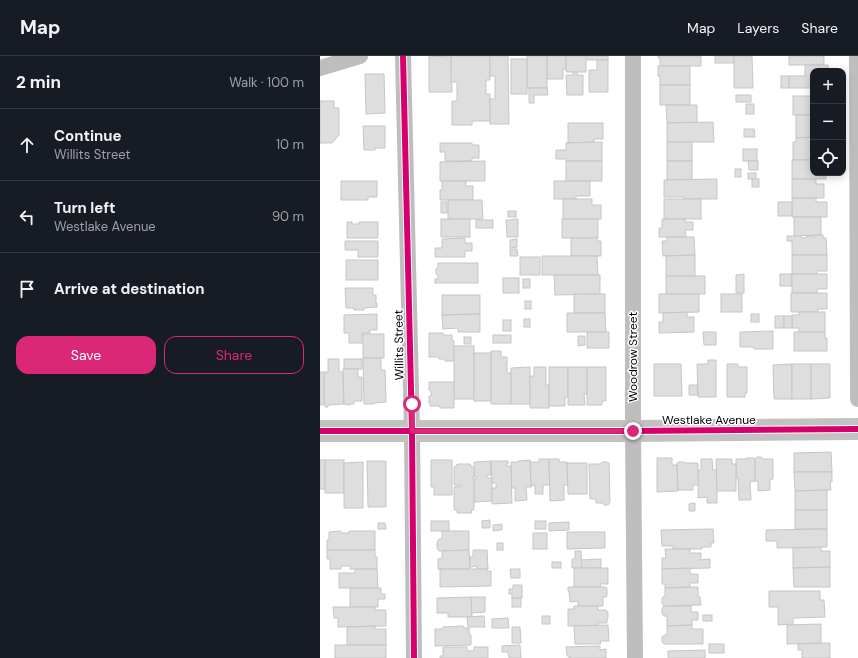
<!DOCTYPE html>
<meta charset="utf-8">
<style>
body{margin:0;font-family:"DM Sans",sans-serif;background:#242831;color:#f1f3f6}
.controls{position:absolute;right:12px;top:12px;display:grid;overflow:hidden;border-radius:8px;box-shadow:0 2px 10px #0003}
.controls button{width:36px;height:36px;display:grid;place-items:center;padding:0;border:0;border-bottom:1px solid #363941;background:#171b24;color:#f1f3f6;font:20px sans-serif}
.stop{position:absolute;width:12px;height:12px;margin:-9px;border:3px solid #db2777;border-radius:50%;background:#fff}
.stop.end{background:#db2777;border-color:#fff;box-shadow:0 1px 4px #0008}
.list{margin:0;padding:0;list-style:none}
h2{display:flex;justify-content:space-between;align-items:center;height:52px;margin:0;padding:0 16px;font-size:17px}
h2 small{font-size:13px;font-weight:400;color:#9ea1a6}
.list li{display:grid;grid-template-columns:26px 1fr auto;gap:12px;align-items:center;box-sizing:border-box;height:72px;padding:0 16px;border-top:1px solid #363941}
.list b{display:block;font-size:15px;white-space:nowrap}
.list p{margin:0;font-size:13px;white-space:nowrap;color:#9ea1a6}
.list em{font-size:13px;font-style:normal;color:#9ea1a6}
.actions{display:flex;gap:8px;padding:12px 16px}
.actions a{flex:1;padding:9px 0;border:1px solid #db2777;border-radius:12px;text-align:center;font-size:14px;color:#db2777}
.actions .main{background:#db2777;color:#fff}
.icon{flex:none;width:22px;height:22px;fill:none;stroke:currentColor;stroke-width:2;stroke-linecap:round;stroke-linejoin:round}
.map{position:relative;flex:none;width:538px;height:602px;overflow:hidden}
header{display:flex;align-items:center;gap:24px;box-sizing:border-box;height:56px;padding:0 20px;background:#171b24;border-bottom:1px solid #363941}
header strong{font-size:19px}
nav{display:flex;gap:22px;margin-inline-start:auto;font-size:14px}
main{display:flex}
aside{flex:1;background:#171b24}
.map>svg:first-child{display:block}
</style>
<header>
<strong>Map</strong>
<nav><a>Map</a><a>Layers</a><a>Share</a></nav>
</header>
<main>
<aside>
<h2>2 min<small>Walk · 100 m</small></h2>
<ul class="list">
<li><svg class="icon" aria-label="ahead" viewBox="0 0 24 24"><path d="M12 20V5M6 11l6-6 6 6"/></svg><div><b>Continue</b><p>Willits Street</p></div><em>10 m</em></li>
<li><svg class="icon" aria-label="left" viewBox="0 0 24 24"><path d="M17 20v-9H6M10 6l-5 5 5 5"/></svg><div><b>Turn left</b><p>Westlake Avenue</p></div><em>90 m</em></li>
<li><svg class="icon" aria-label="arrive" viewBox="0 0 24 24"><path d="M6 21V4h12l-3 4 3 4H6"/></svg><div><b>Arrive at destination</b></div></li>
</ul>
<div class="actions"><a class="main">Save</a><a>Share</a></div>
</aside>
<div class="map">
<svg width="538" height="602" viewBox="0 0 538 602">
<rect width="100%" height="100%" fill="#fff"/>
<!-- building -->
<g fill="#dedede" stroke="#c6c6c6">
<path d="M109,0L131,1L132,36H109Z"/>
<path d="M131,0H170V24H166V38H170V65H152V69H132V45H137V26H131Z"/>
<path d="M170,0H188L189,68H170V43H175V20H170Z"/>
<rect x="207" y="0" width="20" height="32"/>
<path d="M227,0H246V13H243V23H227Z"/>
<rect x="246" y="0" width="20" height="16"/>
<rect x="267" y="0" width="21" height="4"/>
<path d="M338,0H381V10H340V2H338Z"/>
<rect x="395" y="0" width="19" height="7"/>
<path d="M414,0H432L433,32H414Z"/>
<rect x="469" y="0" width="35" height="9"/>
<rect x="191" y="3" width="16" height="35"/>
<path d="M277,4H288V36H269V14H277Z"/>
<path d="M485,9H508V15H493V32H469V20H485Z"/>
<path d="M338,10H370V29H340V20H338Z"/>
<path d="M253,16H257V19H263V39H247L246,19H253Z"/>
<path d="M45,18H64L65,57L46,58Z"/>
<rect x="461" y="20" width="8" height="12"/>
<rect x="340" y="29" width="30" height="20"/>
<path d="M209,32H227L228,39H214V47H209Z"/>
<rect x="416" y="39" width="15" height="7"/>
<rect x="473" y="40" width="20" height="19"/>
<path d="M0,45H14V52H19V79L12,87H0Z"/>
<rect x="426" y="48" width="8" height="10"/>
<path d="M346,49H377V67H347Z"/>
<path d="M476,59H493V81L476,82Z"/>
<path d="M393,66L394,86H347V67Z"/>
<path d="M248,67H283V83H274V86L248,87Z"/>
<path d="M43,70H65V92H55V94H44Z"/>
<path d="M424,73H434L435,81H424Z"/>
<path d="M493,81V104H473V86H476V82Z"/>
<path d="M282,86V105H246V103H236V94H246V87Z"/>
<rect x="347" y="86" width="25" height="19"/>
<path d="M120,87H152V89H159V102H152V105H125V96H120Z"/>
<rect x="423" y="93" width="14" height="12"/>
<path d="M472,104H493V117H506V123H472Z"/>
<path d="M165,105V125H120V106Z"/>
<rect x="246" y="105" width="36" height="20"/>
<rect x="347" y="105" width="25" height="19"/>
<path d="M428,105H438V114H429Z"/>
<rect x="415" y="113" width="6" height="8"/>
<rect x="428" y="117" width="8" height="6"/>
<path d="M397,123V143H364V141H344V124Z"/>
<rect x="432" y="123" width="7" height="8"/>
<path d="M472,123H496V128H504V142H472Z"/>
<path d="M21,125H57V141H48V144H21Z"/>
<path d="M122,125H146V130H153V144H120V134H122Z"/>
<path d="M234,125H270V140H256V143H234Z"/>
<path d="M472,142H496V146H507V161H472Z"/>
<path d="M243,143H272V149H281V163H243Z"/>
<rect x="344" y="143" width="37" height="20"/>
<path d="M128,144H162L163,163H128Z"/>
<rect x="121" y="146" width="6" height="11"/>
<rect x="458" y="146" width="14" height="14"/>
<rect x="188" y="155" width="8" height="6"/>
<path d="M474,161H501V179L474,180Z"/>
<rect x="121" y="163" width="29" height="18"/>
<path d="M198,163V181H187L186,164Z"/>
<rect x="242" y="163" width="36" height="19"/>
<path d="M342,163H365V166H373V174H365L366,181H339V172H342Z"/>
<rect x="156" y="164" width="17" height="8"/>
<path d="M27,166H32V168H39V166H58V182H27Z"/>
<path d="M495,179H503V182H506L507,199H472V185H467V180H481V182H485L487,180H492L495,182Z"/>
<path d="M347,181H374L375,199L343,200L342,185H347Z"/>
<path d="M145,182V187H152V195H145V201H115V192H122V183Z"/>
<path d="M251,182H277V185H281V200H251Z"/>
<path d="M197,183V191L190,192V184Z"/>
<path d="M25,185H58V201H38V194H25Z"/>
<path d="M190,193H197L198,200H190Z"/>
<path d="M375,199V220H346V200Z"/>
<path d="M472,199H507V215H497V218H472Z"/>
<path d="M222,200H277L278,219H222Z"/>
<rect x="200" y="201" width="20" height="18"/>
<rect x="26" y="204" width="32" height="20"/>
<path d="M118,207H158V227H115V223H118V220L116,218V213L118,211Z"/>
<path d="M424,218V237H416V219Z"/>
<rect x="460" y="218" width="12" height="12"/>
<path d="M472,218H507V233H497V237H472Z"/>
<path d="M234,219H280V238L235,239Z"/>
<rect x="346" y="220" width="39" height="18"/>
<rect x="183" y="222" width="16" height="15"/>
<rect x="203" y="223" width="7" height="9"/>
<path d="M25,232H53V239H56V247H57V251L44,252V254H34V252H26Z"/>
<path d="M471,237H507V253H498V256H471Z"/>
<rect x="254" y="238" width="31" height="19"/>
<path d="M339,238H379V256L339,257Z"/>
<rect x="401" y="238" width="21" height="18"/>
<path d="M122,239H160V258L122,259Z"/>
<rect x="205" y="245" width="6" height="8"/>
<path d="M367,256V261H374V276L339,277V266H343V257Z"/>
<path d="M479,256H505V276H479V272H472V259H479Z"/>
<path d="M247,257H285L286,276H247Z"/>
<path d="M57,258V274H50V277H42V287H29V277H24V259Z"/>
<path d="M160,258V276H138V272L123,273L122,259Z"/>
<rect x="431" y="258" width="8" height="8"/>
<rect x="455" y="260" width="9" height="12"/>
<rect x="464" y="260" width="8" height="12"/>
<rect x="204" y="263" width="6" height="8"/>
<rect x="183" y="264" width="8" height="11"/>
<path d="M453,275V293H434L433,291H420V276Z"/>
<rect x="267" y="276" width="22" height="16"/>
<path d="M383,276H396V289H384Z"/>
<path d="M474,276H505V282H507V295H474Z"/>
<path d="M109,277H123V279H132V285H134V305H125V303H119V301H109Z"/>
<rect x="43" y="278" width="21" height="24"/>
<rect x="173" y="279" width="18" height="8"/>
<path d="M258,280H265V289L258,290Z"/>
<rect x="144" y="281" width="7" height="7"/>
<rect x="134" y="290" width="20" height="53"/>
<path d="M171,295H181V301H187V317H191V348H171Z"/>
<rect x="154" y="297" width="17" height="48"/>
<path d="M43,302H61V314H65L66,346L54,347V348H44Z"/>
<path d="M8,303H19V316H23L24,348L8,349V351H5V348H4V316H8Z"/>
<rect x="24" y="303" width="18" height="10"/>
<path d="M388,304H396V341H378L377,308H388Z"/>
<path d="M334,308H361L362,340H334Z"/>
<path d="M407,308H418V311H427V337H425V341H407Z"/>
<path d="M472,308V343H454L453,309Z"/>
<rect x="472" y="308" width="19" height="35"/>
<path d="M491,308H510V342L491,343Z"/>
<path d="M210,311V348H191V312Z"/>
<path d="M214,311H226V329H229V352H210V320H214Z"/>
<path d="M229,311H248V341H245V350H229Z"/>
<path d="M248,311H267V338H264L265,349H248Z"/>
<path d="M267,311H286V345H282V349H267Z"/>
<path d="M23,313H38V321H42V345H34V348H30V349L24,348Z"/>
<path d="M0,316H4V348L2,349H0Z"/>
<path d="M109,326H134V352H120V350H110V348L109,346V340H111V336L109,334Z"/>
<path d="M369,329H377L378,339H369Z"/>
<path d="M511,396L512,416H474V397Z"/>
<path d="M437,401H441L443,403H453V423H450V434L438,435V425H435V403Z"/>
<path d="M337,402H352V409H357L358,435L337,436Z"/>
<path d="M427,402H433L435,403V425L430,426L431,444H419L418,422H416V403H425Z"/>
<path d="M219,403H229L230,429H223V438H215V429L211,430L210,406H219Z"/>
<path d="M229,403H239V406H247L248,429H244V444L230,445Z"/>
<path d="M381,403H392L393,414H397V447H387V441L378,442V414H381Z"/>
<path d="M396,403H412V408H416V435H397Z"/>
<rect x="0" y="404" width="5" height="29"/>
<rect x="5" y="404" width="19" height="33"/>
<path d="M111,404H132V439H114V431H111Z"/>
<path d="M210,404L211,431H206L207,444L195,445V432H191V406H198V405Z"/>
<path d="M47,405H66V451H48Z"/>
<path d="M171,405V419H167V422H172V445L154,446V424L156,423V420H154V406Z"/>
<path d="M171,405H188V408H186V410H191L192,447L172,448V432H176V427H172Z"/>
<path d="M43,406V452H24V407Z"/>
<path d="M282,406H287L289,407L290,446L288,449H284L283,447H276V443H270L269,408H280Z"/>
<path d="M359,406H364L366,407H378V429H373V434H358L357,407Z"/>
<path d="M247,407H267V438H248Z"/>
<path d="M138,408H150L151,409V411H154V454H151L152,457H137V454H134V431L142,430V429H134V411H136V409Z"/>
<path d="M474,416H512V426H510L511,434L475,435Z"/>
<path d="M507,434V454H475V435Z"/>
<path d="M375,447V455H369V448Z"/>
<rect x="475" y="454" width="32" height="19"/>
<path d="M170,464V472H162V465Z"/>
<rect x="111" y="465" width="18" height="10"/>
<rect x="215" y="465" width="11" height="8"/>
<path d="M249,466V474L229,475V467Z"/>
<path d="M58,467H65L66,473H58Z"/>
<path d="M182,468V474L173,475V469Z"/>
<path d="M393,473L394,487H391V491H382V493H353V490H342L341,474Z"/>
<path d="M507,473V491L457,492V485H446V474Z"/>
<path d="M21,475V477H29V475H55V494H7V484H9V476Z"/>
<path d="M122,475H149V494L119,495L117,492V486L119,483H122Z"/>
<path d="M247,476H285V492L247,493Z"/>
<rect x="213" y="477" width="14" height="16"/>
<rect x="177" y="487" width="6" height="7"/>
<path d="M501,491V495H510V511L473,512V492Z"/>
<path d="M345,493H370V497H381V502L379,504L390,503V512L342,513V502H346Z"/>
<path d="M7,494H55V501H57V513H30V510H21V513H10V503H7Z"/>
<path d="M149,494L150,513H118V503L122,502V495Z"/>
<path d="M153,494H167L168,513H157L156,510L150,511V501H153Z"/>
<path d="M255,495H261L262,512H252V503H255Z"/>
<path d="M281,503V512H262L261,504Z"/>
<rect x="232" y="506" width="9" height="6"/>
<path d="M510,511V531H474L473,512Z"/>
<path d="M254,512H288V528H280L281,531H254Z"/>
<path d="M370,512V518H378V527H370V531L345,532V528H342V513Z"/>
<path d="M35,513H57L58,532H19V517H35Z"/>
<path d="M120,513H167V515H171V530L120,531Z"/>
<path d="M190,513H200V522H191Z"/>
<path d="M193,529H202V542H192V538H189V533H193Z"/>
<path d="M248,531H286L287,533V539L286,541H283V550H258V545L250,546L249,535H248Z"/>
<path d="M370,531H378V541H380L381,549L344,550L342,547V542L344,540H345V532Z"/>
<path d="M30,532H61V538H65V543H58V551H30Z"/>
<path d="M449,535H500V544H504L505,561L473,562V568L458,569V551H449Z"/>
<path d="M151,541H165V556L151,557Z"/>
<path d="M151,541L152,561H128V557H117V542Z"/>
<rect x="192" y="542" width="9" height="9"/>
<path d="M254,550H278V554H286L288,556V562L287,564V567H278V570H248V553H254Z"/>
<path d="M344,550H371V556H378V564H372V569L347,570V560H344L342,558V552Z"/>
<path d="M13,551H55V554H66V570L18,571V562H14Z"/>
<rect x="383" y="559" width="9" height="6"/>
<path d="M164,560L165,571H148L147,561Z"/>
<rect x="222" y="560" width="8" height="8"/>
<path d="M188,562L189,572H172V563Z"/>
<path d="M501,568V587L467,588V569Z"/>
<path d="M288,569L289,585H280L281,588H255L254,570Z"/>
<path d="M372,569V573H383V588H344L342,586V581L344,579H347V570Z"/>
<path d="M55,570V573H66V589H27V571Z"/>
<path d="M143,570V572H149V579H151V589L115,590V573H123V571Z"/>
<path d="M192,571H200L201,587H192Z"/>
<path d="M510,587V602H482V594H478V588Z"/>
<rect x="389" y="588" width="15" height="9"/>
<rect x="15" y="589" width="51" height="13"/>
<path d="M200,589L201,602H189L188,596H182V590Z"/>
<path d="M280,590V594L286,593V602H250V601H248V599H247L246,591Z"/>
<path d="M123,591H147V595H154V591H168V602H120V600H123Z"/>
<path d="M385,594V602H348V595Z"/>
</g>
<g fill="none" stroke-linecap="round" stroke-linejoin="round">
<!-- street -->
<g stroke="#bebebe" stroke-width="16">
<path d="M83,0L92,375L94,602"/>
<path d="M313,0V375L315,602"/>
<path d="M537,0L538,343"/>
<path d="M0,12L40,0"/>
</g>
<!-- secondary -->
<path stroke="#c2c2c2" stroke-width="22" d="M0,375H313L538,373"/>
<!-- cycleway casing -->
<g stroke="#fff" stroke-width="8">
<g id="cycleway">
<path d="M83,0L92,375L94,602"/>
<path d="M0,375H313L538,373"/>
</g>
</g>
<!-- cycleway -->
<use href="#cycleway" stroke="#d6006c" stroke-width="6"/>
</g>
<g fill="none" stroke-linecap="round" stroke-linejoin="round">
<!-- route -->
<path stroke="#db2777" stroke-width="5" d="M92,348V375H313"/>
</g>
<g text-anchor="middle" stroke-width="3" stroke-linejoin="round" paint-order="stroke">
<!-- street labels -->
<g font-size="12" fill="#000" stroke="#fff">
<text transform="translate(79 289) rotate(-91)" y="4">Willits Street</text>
<text transform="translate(313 301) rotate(-90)" y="4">Woodrow Street</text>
<text x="389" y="368">Westlake Avenue</text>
</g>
</g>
</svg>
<div class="controls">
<button>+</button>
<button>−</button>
<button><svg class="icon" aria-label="locate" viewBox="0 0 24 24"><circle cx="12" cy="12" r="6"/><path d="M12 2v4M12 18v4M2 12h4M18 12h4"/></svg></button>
</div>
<div class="stop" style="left:92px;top:348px"></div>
<div class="stop end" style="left:313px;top:375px"></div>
</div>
</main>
